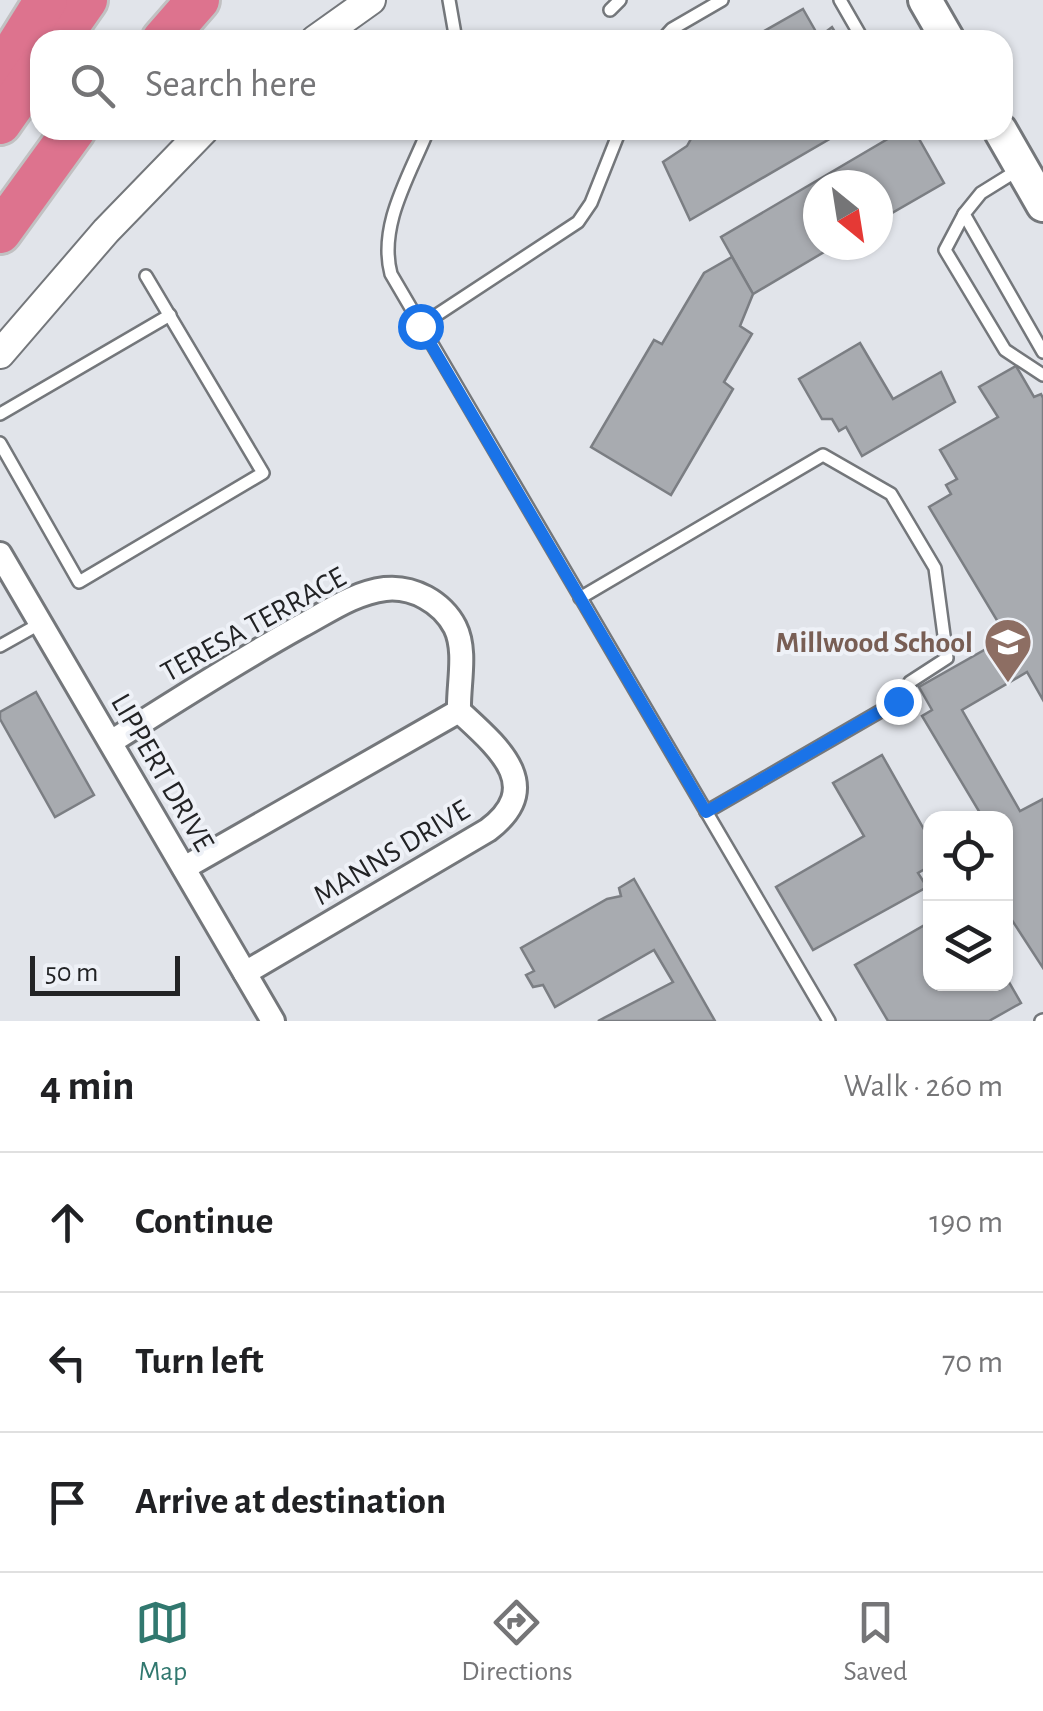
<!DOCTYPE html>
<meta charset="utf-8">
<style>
body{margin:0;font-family:"Alegreya Sans",sans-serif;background:#f2f2f2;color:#202124}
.controls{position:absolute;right:30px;bottom:30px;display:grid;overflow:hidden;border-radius:20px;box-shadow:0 2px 8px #0004}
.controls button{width:90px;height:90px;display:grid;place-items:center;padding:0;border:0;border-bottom:2px solid #e0e0e0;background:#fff;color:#202124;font:50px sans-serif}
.compass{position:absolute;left:803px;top:170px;width:90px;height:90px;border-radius:50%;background:#fff;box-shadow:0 2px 8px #0004;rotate:150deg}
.scale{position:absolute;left:30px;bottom:25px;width:150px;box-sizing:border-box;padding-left:10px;border:5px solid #222325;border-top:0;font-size:28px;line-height:35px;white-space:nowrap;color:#222325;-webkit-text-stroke:8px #eef1f7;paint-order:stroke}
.stop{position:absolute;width:30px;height:30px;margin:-22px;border:8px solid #1a73e8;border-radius:50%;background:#fff}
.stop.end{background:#1a73e8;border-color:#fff;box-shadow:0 2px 10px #0008}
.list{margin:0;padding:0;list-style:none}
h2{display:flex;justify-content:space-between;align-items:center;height:130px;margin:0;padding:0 40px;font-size:42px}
h2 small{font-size:32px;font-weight:400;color:#757577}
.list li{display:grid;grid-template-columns:65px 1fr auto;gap:30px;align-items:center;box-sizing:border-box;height:140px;padding:0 40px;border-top:2px solid #e0e0e0}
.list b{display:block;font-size:38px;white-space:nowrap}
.list em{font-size:32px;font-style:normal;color:#757577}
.icon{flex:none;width:55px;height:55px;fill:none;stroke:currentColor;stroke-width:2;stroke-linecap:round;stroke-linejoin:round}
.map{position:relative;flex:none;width:1043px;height:1021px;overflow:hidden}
.search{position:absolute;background:#fff;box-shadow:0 2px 8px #0004;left:30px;right:30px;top:30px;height:110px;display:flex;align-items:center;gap:25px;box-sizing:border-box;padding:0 35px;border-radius:30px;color:#757577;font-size:38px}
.sheet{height:550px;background:#fff}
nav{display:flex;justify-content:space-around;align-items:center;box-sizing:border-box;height:140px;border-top:2px solid #e0e0e0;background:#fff;font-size:28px;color:#757577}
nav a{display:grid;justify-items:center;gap:5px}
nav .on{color:#31786f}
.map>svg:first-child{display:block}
</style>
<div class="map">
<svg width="1043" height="1021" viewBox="0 0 1043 1021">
<rect width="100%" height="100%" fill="#e1e4ea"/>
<!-- building -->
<g fill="#a8abb0" stroke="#7b7e83" stroke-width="2.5">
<path d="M803,9L819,37L832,27L840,40H761L759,34Z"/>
<path d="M696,130H845L690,220L663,162L687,146Z"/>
<path d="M903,130H914L944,183L878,221V185H818V245H836L753,294L721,237Z"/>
<path d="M732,257L753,294L740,326L752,334L724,382L733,389L671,495L591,447L654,340L662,344L704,273Z"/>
<path d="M860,343L893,399L941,372L955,402L862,456L846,427L839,431L832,419H822L799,379Z"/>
<path d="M1016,366L1034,397L1041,394L1043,398V700L1027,672L962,710L1020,811L1043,799V968L1006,911V818H983L922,716L932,710L919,687L1007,637L929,507L951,494L946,485L957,479L940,450L998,417L979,387Z"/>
<path d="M36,692L94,795L55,817L0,719V712Z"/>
<path d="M882,755L930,840V866L918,873L927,887L813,950L776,887L864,836L833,783Z"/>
<path d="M634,879L715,1021H598L673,982L654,950L555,1007L543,985L533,987L526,975L534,971L521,948L607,899L621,896L619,888Z"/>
<path d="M930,922V984H1006V977L1021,1003L989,1021H888L855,965Z"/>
</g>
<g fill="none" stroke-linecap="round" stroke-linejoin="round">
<!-- service casing -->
<g stroke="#74777b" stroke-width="16">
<g id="service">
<path d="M449,0L456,40"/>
<path d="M840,0L863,40"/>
<path d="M610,10L620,0"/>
<path d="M662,40L672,29L722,0"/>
<path d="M428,130C410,175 378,225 391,274L829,1021"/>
<path d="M1018,170L981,193L964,214L1043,352"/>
<path d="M964,214L945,250L1005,350L1043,375"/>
<path d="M420,326L578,222L591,203L620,130"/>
<path d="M0,414L170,315"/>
<path d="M0,443L79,582L263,473L146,276"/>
<path d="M580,598L823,455L891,494L935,568L947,658L910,682L898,701L706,812"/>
<path d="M0,646L41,623"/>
<path d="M1041,1021L1043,1020"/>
</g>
</g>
<!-- minor casing -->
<g stroke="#74777b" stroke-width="28">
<g id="minor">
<path d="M0,554L273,1021"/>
<path d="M111,742C174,702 236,662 301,626C329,611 354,593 385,589C413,586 442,602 455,627C467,651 458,685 459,711"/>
<path d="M184,868L459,711"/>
<path d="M245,973L488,830C546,786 498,747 459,711"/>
</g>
</g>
<!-- tertiary casing -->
<g stroke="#74777b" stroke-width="32">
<g id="tertiary">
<path d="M315,40L371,0"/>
<path d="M0,354L106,231L204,130"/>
</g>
</g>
<!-- secondary casing -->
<g stroke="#74777b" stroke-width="38">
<g id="secondary">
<path d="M925,0L948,40"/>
<path d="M1000,130L1043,205"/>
</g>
</g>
<!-- motorway casing -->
<g stroke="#c1c1c2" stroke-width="48">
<g id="motorway">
<path d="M58,40L86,0"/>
<path d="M163,40L198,0"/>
<path d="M0,74L46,0"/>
<path d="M0,123L40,66"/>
<path d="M0,232L74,130"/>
</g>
</g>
<!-- service -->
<use href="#service" stroke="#fff" stroke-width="11"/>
<!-- minor -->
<use href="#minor" stroke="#fff" stroke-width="22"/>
<!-- tertiary -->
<use href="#tertiary" stroke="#fff" stroke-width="28"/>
<!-- secondary -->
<use href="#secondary" stroke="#fff" stroke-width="32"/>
<!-- motorway -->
<use href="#motorway" stroke="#dd738e" stroke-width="42"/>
</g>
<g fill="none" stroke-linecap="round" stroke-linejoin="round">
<!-- route -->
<path stroke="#1a73e8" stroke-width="12" d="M420,326L706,812L898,701"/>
</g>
<!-- icons -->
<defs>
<g id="school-pin" transform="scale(2.5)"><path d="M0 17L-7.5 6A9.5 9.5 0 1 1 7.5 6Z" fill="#8d6e63" stroke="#eef1f7"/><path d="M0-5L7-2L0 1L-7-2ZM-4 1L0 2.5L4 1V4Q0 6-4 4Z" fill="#fff"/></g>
</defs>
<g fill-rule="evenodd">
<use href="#school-pin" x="1008" y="642"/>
</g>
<g text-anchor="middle" stroke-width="8" stroke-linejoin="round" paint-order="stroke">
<!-- street labels -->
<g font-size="30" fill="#222325" stroke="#eef1f7">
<text transform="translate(253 624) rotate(-29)" y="10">TERESA TERRACE</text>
<text transform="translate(163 772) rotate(60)" y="10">LIPPERT DRIVE</text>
<text transform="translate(391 852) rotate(-31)" y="10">MANNS DRIVE</text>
</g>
<!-- education labels -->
<g font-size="30" font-weight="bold" fill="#785e54" stroke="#eef1f7" text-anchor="end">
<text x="973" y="652">Millwood School</text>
</g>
</g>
</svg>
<div class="controls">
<button><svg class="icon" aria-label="locate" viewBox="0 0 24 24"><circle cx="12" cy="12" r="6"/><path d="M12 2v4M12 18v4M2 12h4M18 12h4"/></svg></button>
<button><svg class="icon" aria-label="layers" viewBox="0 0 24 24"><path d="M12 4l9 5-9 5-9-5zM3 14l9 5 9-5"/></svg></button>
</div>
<svg class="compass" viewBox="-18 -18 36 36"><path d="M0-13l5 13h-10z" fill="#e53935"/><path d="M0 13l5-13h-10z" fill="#757577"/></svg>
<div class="scale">50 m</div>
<div class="stop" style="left:420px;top:326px"></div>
<div class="stop end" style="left:898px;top:701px"></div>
<div class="search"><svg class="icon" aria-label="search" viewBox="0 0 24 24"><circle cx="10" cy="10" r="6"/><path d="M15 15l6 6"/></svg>Search here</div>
</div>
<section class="sheet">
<h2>4 min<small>Walk · 260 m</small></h2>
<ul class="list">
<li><svg class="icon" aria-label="ahead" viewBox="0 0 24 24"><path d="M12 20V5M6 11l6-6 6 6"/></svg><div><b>Continue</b></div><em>190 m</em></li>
<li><svg class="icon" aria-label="left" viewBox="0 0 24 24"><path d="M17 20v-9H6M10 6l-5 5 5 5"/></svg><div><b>Turn left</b></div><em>70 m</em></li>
<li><svg class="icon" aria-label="arrive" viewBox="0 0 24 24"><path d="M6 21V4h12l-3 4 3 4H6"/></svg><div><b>Arrive at destination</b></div></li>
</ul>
</section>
<nav>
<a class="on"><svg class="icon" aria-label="map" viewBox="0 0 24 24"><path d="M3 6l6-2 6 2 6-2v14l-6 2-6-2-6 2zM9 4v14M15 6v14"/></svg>Map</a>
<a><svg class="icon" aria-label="directions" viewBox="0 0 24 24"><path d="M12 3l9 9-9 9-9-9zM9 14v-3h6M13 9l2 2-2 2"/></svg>Directions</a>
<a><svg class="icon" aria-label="saved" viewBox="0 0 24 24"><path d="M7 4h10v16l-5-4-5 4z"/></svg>Saved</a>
</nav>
